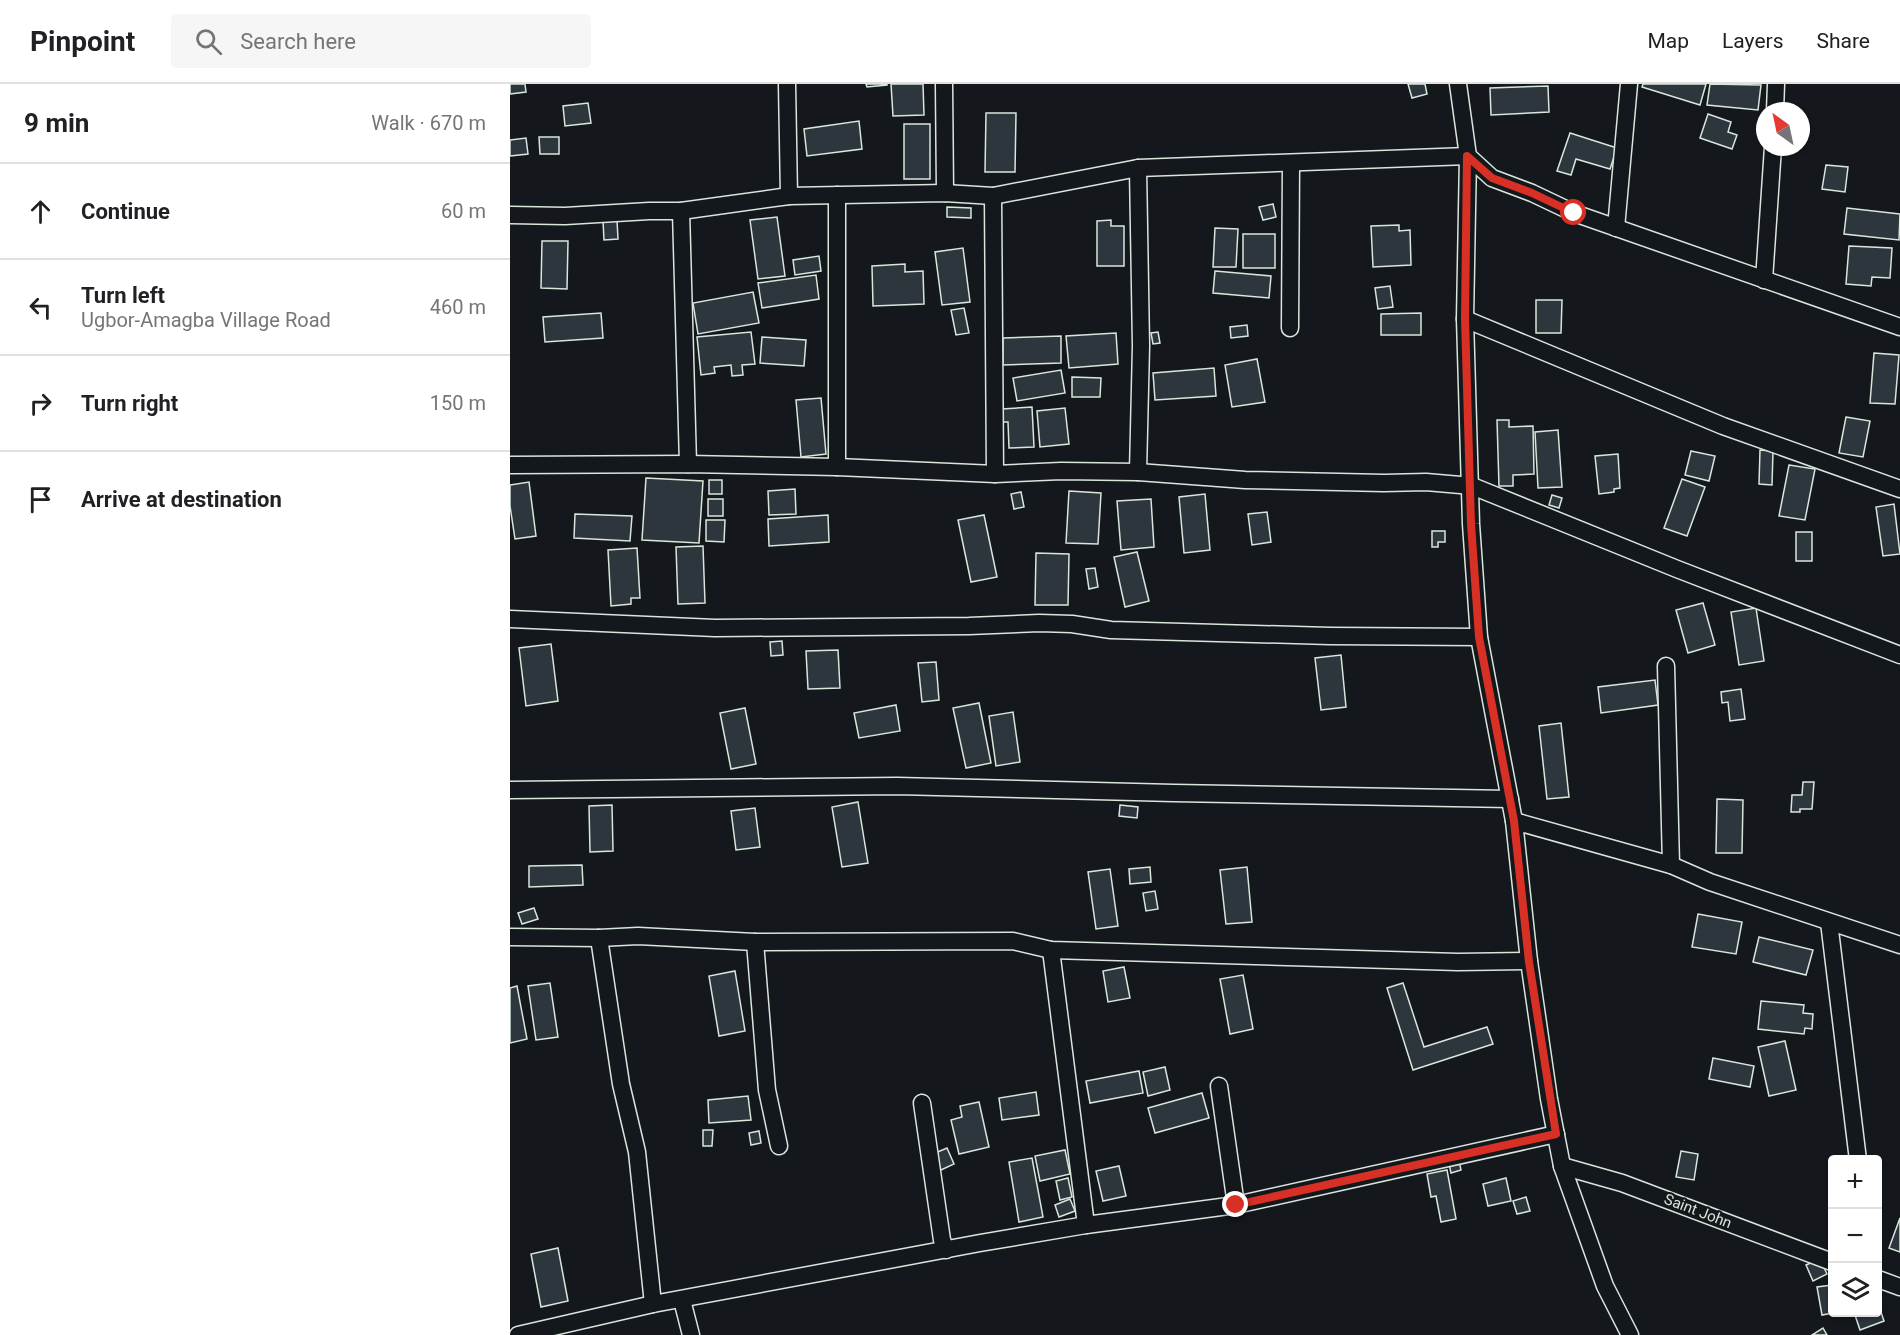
<!DOCTYPE html>
<meta charset="utf-8">
<style>
body{margin:0;font-family:Roboto,sans-serif;background:#f6f6f6;color:#202124}
.controls{position:absolute;right:18px;bottom:18px;display:grid;overflow:hidden;border-radius:6px;box-shadow:0 2px 4px #0004}
.controls button{width:54px;height:54px;display:grid;place-items:center;padding:0;border:0;border-bottom:2px solid #e0e0e0;background:#fff;color:#202124;font:30px sans-serif}
.compass{position:absolute;left:1246px;top:18px;width:54px;height:54px;border-radius:50%;background:#fff;box-shadow:0 2px 4px #0004;rotate:327deg}
.stop{position:absolute;width:18px;height:18px;margin:-14px;border:4px solid #d93025;border-radius:50%;background:#fff}
.stop.end{background:#d93025;border-color:#fff;box-shadow:0 2px 6px #0008}
.list{margin:0;padding:0;list-style:none}
h2{display:flex;justify-content:space-between;align-items:center;height:78px;margin:0;padding:0 24px;font-size:26px}
h2 small{font-size:20px;font-weight:400;color:#757577}
.list li{display:grid;grid-template-columns:39px 1fr auto;gap:18px;align-items:center;box-sizing:border-box;height:96px;padding:0 24px;border-top:2px solid #e0e0e0}
.list b{display:block;font-size:22px;white-space:nowrap}
.list p{margin:0;font-size:20px;white-space:nowrap;color:#757577}
.list em{font-size:20px;font-style:normal;color:#757577}
.icon{flex:none;width:33px;height:33px;fill:none;stroke:currentColor;stroke-width:2;stroke-linecap:round;stroke-linejoin:round}
.map{position:relative;flex:none;width:1390px;height:1251px;overflow:hidden}
header{display:flex;align-items:center;gap:36px;box-sizing:border-box;height:84px;padding:0 30px;background:#fff;border-bottom:2px solid #e0e0e0}
header strong{font-size:28px}
nav{display:flex;gap:33px;margin-inline-start:auto;font-size:21px}
.search{width:420px;height:54px;background:#f6f6f6;display:flex;align-items:center;gap:15px;box-sizing:border-box;padding:0 21px;border-radius:6px;color:#757577;font-size:22px}
main{display:flex}
aside{flex:1;background:#fff}
.map>svg:first-child{display:block}
</style>
<header>
<strong>Pinpoint</strong>
<div class="search"><svg class="icon" aria-label="search" viewBox="0 0 24 24"><circle cx="10" cy="10" r="6"/><path d="M15 15l6 6"/></svg>Search here</div>
<nav><a>Map</a><a>Layers</a><a>Share</a></nav>
</header>
<main>
<aside>
<h2>9 min<small>Walk · 670 m</small></h2>
<ul class="list">
<li><svg class="icon" aria-label="ahead" viewBox="0 0 24 24"><path d="M12 20V5M6 11l6-6 6 6"/></svg><div><b>Continue</b></div><em>60 m</em></li>
<li><svg class="icon" aria-label="left" viewBox="0 0 24 24"><path d="M17 20v-9H6M10 6l-5 5 5 5"/></svg><div><b>Turn left</b><p>Ugbor-Amagba Village Road</p></div><em>460 m</em></li>
<li><svg class="icon" aria-label="right" viewBox="0 0 24 24"><path d="M7 20v-9h11M14 6l5 5-5 5"/></svg><div><b>Turn right</b></div><em>150 m</em></li>
<li><svg class="icon" aria-label="arrive" viewBox="0 0 24 24"><path d="M6 21V4h12l-3 4 3 4H6"/></svg><div><b>Arrive at destination</b></div></li>
</ul>
</aside>
<div class="map">
<svg width="1390" height="1251" viewBox="0 0 1390 1251">
<rect width="100%" height="100%" fill="#14181c"/>
<!-- building -->
<g fill="#2c363c" stroke="#d8e6dc" stroke-width="1.5">
<path d="M0,0H15L16,8L0,10Z"/>
<path d="M356,0H377V1L357,3Z"/>
<path d="M381,0H413L414,31L383,32Z"/>
<path d="M898,0H915L917,10L902,14Z"/>
<path d="M1133,0H1196L1190,21L1132,3Z"/>
<path d="M1200,0L1251,1L1248,26L1197,21Z"/>
<path d="M1038,2L1039,28L981,31L980,4Z"/>
<path d="M78,19L81,39L55,42L53,22Z"/>
<path d="M476,29H506L505,88H475Z"/>
<path d="M1198,30L1221,38L1218,48L1227,51L1222,65L1190,54Z"/>
<path d="M349,37L352,65L297,72L294,45Z"/>
<rect x="394" y="40" width="26" height="55"/>
<path d="M1060,49L1107,64L1100,85L1066,75L1061,91L1047,87Z"/>
<path d="M29,53H49V70H30Z"/>
<path d="M16,54L18,70L0,72V56Z"/>
<path d="M1316,81L1338,83L1335,108L1312,105Z"/>
<path d="M763,120L766,133L753,136L749,123Z"/>
<path d="M437,123L461,124V134L437,133Z"/>
<path d="M1337,124L1390,130L1389,156L1334,150Z"/>
<path d="M267,133L275,192L248,195L240,136Z"/>
<path d="M107,136L108,155L94,156L93,137Z"/>
<path d="M601,136V142H614V182H587V137Z"/>
<path d="M889,141V147L900,146L901,181L863,183L861,142Z"/>
<path d="M705,144L728,145L726,183H703Z"/>
<rect x="733" y="150" width="32" height="34"/>
<path d="M32,157H58L57,205L31,204Z"/>
<path d="M1339,162L1382,164L1380,194L1362,193L1361,202L1336,200Z"/>
<path d="M453,164L460,218L432,221L425,168Z"/>
<path d="M309,172L311,187L285,191L283,176Z"/>
<path d="M395,180V188L413,187L414,220L363,222L362,182Z"/>
<path d="M705,187L761,192L759,214L703,209Z"/>
<path d="M306,191L309,215L252,224L248,199Z"/>
<path d="M880,202L883,223L868,225L865,204Z"/>
<path d="M243,208L249,239L188,250L183,219Z"/>
<path d="M1026,216H1052L1051,249H1026Z"/>
<path d="M454,224L459,249L446,251L441,226Z"/>
<path d="M91,229L93,254L35,258L33,233Z"/>
<path d="M911,229V251H871V230Z"/>
<path d="M737,241L738,252L721,254L720,243Z"/>
<path d="M241,248L245,280L232,281L233,291L222,292L221,281L204,283L205,289L191,291L187,253Z"/>
<path d="M648,248L650,259L643,260L641,249Z"/>
<path d="M606,249L608,280L559,284L556,252Z"/>
<path d="M551,252V279L493,281V254Z"/>
<path d="M252,253L296,256L294,282L250,279Z"/>
<path d="M1364,269L1389,271L1385,320L1360,319Z"/>
<path d="M747,275L755,318L722,323L715,281Z"/>
<path d="M704,284L706,312L645,316L643,289Z"/>
<path d="M551,286L555,309L507,317L503,294Z"/>
<path d="M562,293L591,294L590,313H562Z"/>
<path d="M311,314L316,370L291,373L286,316Z"/>
<path d="M522,323L524,363L499,364L498,338H492V325Z"/>
<path d="M555,324L559,360L530,363L527,327Z"/>
<path d="M1336,333L1360,337L1353,373L1329,369Z"/>
<path d="M987,336H999V343L1023,342L1024,390L1003,391V402H989Z"/>
<path d="M1048,346L1052,403L1028,404L1025,348Z"/>
<path d="M1250,366L1263,367L1262,401L1249,400Z"/>
<path d="M1181,367L1205,372L1199,397L1175,391Z"/>
<path d="M1108,370L1110,404L1104,405V408L1089,410L1085,372Z"/>
<path d="M1279,381L1305,385L1295,436L1269,432Z"/>
<path d="M136,394L193,397L189,459L132,456Z"/>
<path d="M1172,395L1195,403L1177,452L1154,444Z"/>
<rect x="199" y="396" width="13" height="14"/>
<path d="M19,398L26,452L5,455L0,422V401Z"/>
<path d="M285,405L286,430L259,431L258,407Z"/>
<path d="M559,407L591,409L588,460L556,459Z"/>
<path d="M511,408L514,423L504,425L501,410Z"/>
<path d="M695,410L700,466L674,469L669,413Z"/>
<path d="M1042,411L1052,414L1049,424L1039,421Z"/>
<rect x="198" y="415" width="15" height="17"/>
<path d="M641,415L644,463L611,466L607,417Z"/>
<path d="M1384,420L1390,470L1373,472L1366,423Z"/>
<path d="M757,428L761,458L742,461L738,430Z"/>
<path d="M65,430L122,432L120,457L64,454Z"/>
<path d="M318,431L319,458L259,462L258,435Z"/>
<path d="M474,431L487,493L461,498L448,436Z"/>
<path d="M196,436H215L214,458L196,457Z"/>
<path d="M922,447H935V458H928V463H922Z"/>
<rect x="1286" y="448" width="16" height="29"/>
<path d="M193,462L195,519L168,520L166,463Z"/>
<path d="M127,464L130,514H121V520L101,522L98,466Z"/>
<path d="M627,468L639,517L615,523L604,473Z"/>
<path d="M526,469L559,470L558,521H525Z"/>
<path d="M585,484L588,503L579,505L576,485Z"/>
<path d="M1193,519L1205,561L1178,569L1166,526Z"/>
<path d="M1246,524L1254,577L1229,581L1221,528Z"/>
<path d="M272,557L273,571L261,572L260,558Z"/>
<path d="M41,560L48,617L16,622L9,564Z"/>
<path d="M328,566L330,604L298,605L296,567Z"/>
<path d="M831,571L836,623L811,626L805,574Z"/>
<path d="M426,578L429,616L412,618L408,579Z"/>
<path d="M1145,596L1148,621L1091,629L1088,603Z"/>
<path d="M1231,605L1235,635L1220,637L1218,618L1212,619L1211,608Z"/>
<path d="M469,619L481,679L456,684L443,624Z"/>
<path d="M386,621L390,647L349,654L344,629Z"/>
<path d="M235,624L246,680L221,685L210,629Z"/>
<path d="M503,628L510,678L486,682L479,632Z"/>
<path d="M1051,639L1059,713L1037,715L1029,642Z"/>
<path d="M1293,698H1304L1302,725H1290V728H1281L1282,711H1292Z"/>
<path d="M1207,715L1233,716L1232,769H1206Z"/>
<path d="M348,718L358,779L332,783L322,723Z"/>
<path d="M102,721L103,767L80,768L79,722Z"/>
<path d="M610,721L628,723L627,734L609,732Z"/>
<path d="M245,724L250,763L226,766L221,727Z"/>
<path d="M72,781L73,801L19,803V782Z"/>
<path d="M640,783L641,798L620,800L619,785Z"/>
<path d="M737,783L742,838L716,840L710,786Z"/>
<path d="M600,785L608,842L586,845L578,788Z"/>
<path d="M645,807L648,825L636,827L633,809Z"/>
<path d="M24,824L28,835L12,840L8,829Z"/>
<path d="M1188,830L1232,838L1226,870L1182,863Z"/>
<path d="M1249,853L1303,866L1296,891L1243,878Z"/>
<path d="M614,883L620,914L598,918L593,887Z"/>
<path d="M225,887L235,947L209,952L199,892Z"/>
<path d="M733,891L743,945L720,950L710,895Z"/>
<path d="M40,899L48,953L26,956L18,902Z"/>
<path d="M893,899L914,963L977,943L983,960L903,986L877,904Z"/>
<path d="M7,902L17,955L0,959V904Z"/>
<path d="M1251,917L1294,921L1293,929L1303,930L1302,945L1295,944L1294,950L1248,945Z"/>
<path d="M1275,957L1286,1006L1259,1012L1248,963Z"/>
<path d="M1203,974L1244,982L1240,1003L1199,995Z"/>
<path d="M655,983L660,1006L638,1012L633,988Z"/>
<path d="M629,987L633,1009L580,1019L576,997Z"/>
<path d="M526,1008L529,1031L492,1036L489,1014Z"/>
<path d="M692,1009L699,1034L645,1049L638,1024Z"/>
<path d="M238,1012L241,1036L199,1039L198,1016Z"/>
<path d="M469,1018L479,1063L449,1070L441,1036L452,1033L450,1022Z"/>
<path d="M193,1046H203L202,1062H193Z"/>
<path d="M249,1047L251,1059L241,1061L239,1049Z"/>
<path d="M437,1064L444,1080L431,1086L423,1070Z"/>
<path d="M555,1066L560,1090L530,1097L525,1072Z"/>
<path d="M1171,1067L1188,1070L1184,1096L1166,1093Z"/>
<path d="M948,1072L951,1086L941,1089L938,1075Z"/>
<path d="M522,1074L533,1133L509,1138L499,1078Z"/>
<path d="M609,1082L616,1112L593,1117L586,1087Z"/>
<path d="M937,1086L946,1135L931,1138L926,1112L921,1113L917,1090Z"/>
<path d="M558,1094L562,1113L550,1116L546,1097Z"/>
<path d="M996,1094L1001,1117L978,1122L973,1100Z"/>
<path d="M1016,1113L1020,1127L1007,1130L1003,1117Z"/>
<path d="M560,1115L565,1127L549,1133L545,1121Z"/>
<path d="M1390,1134V1168L1379,1164Z"/>
<path d="M48,1164L58,1217L31,1223L21,1170Z"/>
<path d="M1310,1175L1317,1190L1303,1197L1296,1181Z"/>
<path d="M1322,1201V1228H1328L1312,1231L1307,1203Z"/>
<path d="M1368,1219L1374,1237L1350,1246L1344,1228H1368Z"/>
<path d="M1313,1244L1317,1251H1302Z"/>
</g>
<g fill="none" stroke-linecap="round" stroke-linejoin="round">
<!-- minor casing -->
<g stroke="#d8e6dc" stroke-width="19">
<g id="minor">
<path d="M277,0L279,112"/>
<path d="M434,0L435,109"/>
<path d="M948,0L958,72L955,235L961,440L969,553L1004,737L1019,877L1039,1015L1052,1082L1095,1202L1120,1251"/>
<path d="M1265,27L1266,0"/>
<path d="M628,84L631,262L628,388"/>
<path d="M327,111V383"/>
<path d="M483,112L485,390"/>
<path d="M171,127L178,380"/>
<path d="M0,131L55,132L139,127H171L279,112L435,109L483,112L628,84L958,72L982,94L1022,109L1064,129L1390,243"/>
<path d="M1106,144L1119,0"/>
<path d="M1254,196L1263,63"/>
<path d="M955,235L1213,342L1390,405"/>
<path d="M780,244L781,79"/>
<path d="M0,381L178,380L327,383L485,390L551,387L628,388L735,396L874,399L916,398L962,402L1167,485L1390,571"/>
<path d="M0,535L205,544L459,542L529,539L562,540L601,546L820,552L969,553"/>
<path d="M1156,582L1161,781"/>
<path d="M0,706L387,702L664,709L1000,715"/>
<path d="M1004,737L1161,781L1200,798L1390,861"/>
<path d="M1319,838L1348,1076"/>
<path d="M0,853L89,854L128,852L245,858L503,857L541,866L948,878L1019,877"/>
<path d="M89,854L111,1000L127,1068L143,1220"/>
<path d="M245,858L257,1006L269,1062"/>
<path d="M541,866L576,1141"/>
<path d="M709,1002L726,1121"/>
<path d="M412,1019L432,1156L436,1166"/>
<path d="M1052,1082L1112,1099L1322,1178"/>
<path d="M1368,1195L1390,1203"/>
<path d="M172,1216L181,1251"/>
<path d="M8,1251L143,1220L470,1159L576,1141L726,1121L1046,1050"/>
</g>
</g>
<!-- minor -->
<use href="#minor" stroke="#14181c" stroke-width="16"/>
</g>
<g fill="none" stroke-linecap="round" stroke-linejoin="round">
<!-- route -->
<path stroke="#d93025" stroke-width="8" d="M726,1121L1046,1050L1019,878L1004,737L969,553L961,440L955,235L957,72L982,94L1022,109L1064,129"/>
</g>
<g text-anchor="middle" stroke-width="4.5" stroke-linejoin="round" paint-order="stroke">
<!-- street labels -->
<g font-size="15" fill="#d8e6dc" stroke="#14181c">
<text transform="translate(1188 1127) rotate(21)" y="5">Saint John</text>
</g>
</g>
</svg>
<div class="controls">
<button>+</button>
<button>−</button>
<button><svg class="icon" aria-label="layers" viewBox="0 0 24 24"><path d="M12 4l9 5-9 5-9-5zM3 14l9 5 9-5"/></svg></button>
</div>
<svg class="compass" viewBox="-18 -18 36 36"><path d="M0-13l5 13h-10z" fill="#e53935"/><path d="M0 13l5-13h-10z" fill="#757577"/></svg>
<div class="stop" style="left:1064px;top:129px"></div>
<div class="stop end" style="left:726px;top:1121px"></div>
</div>
</main>
